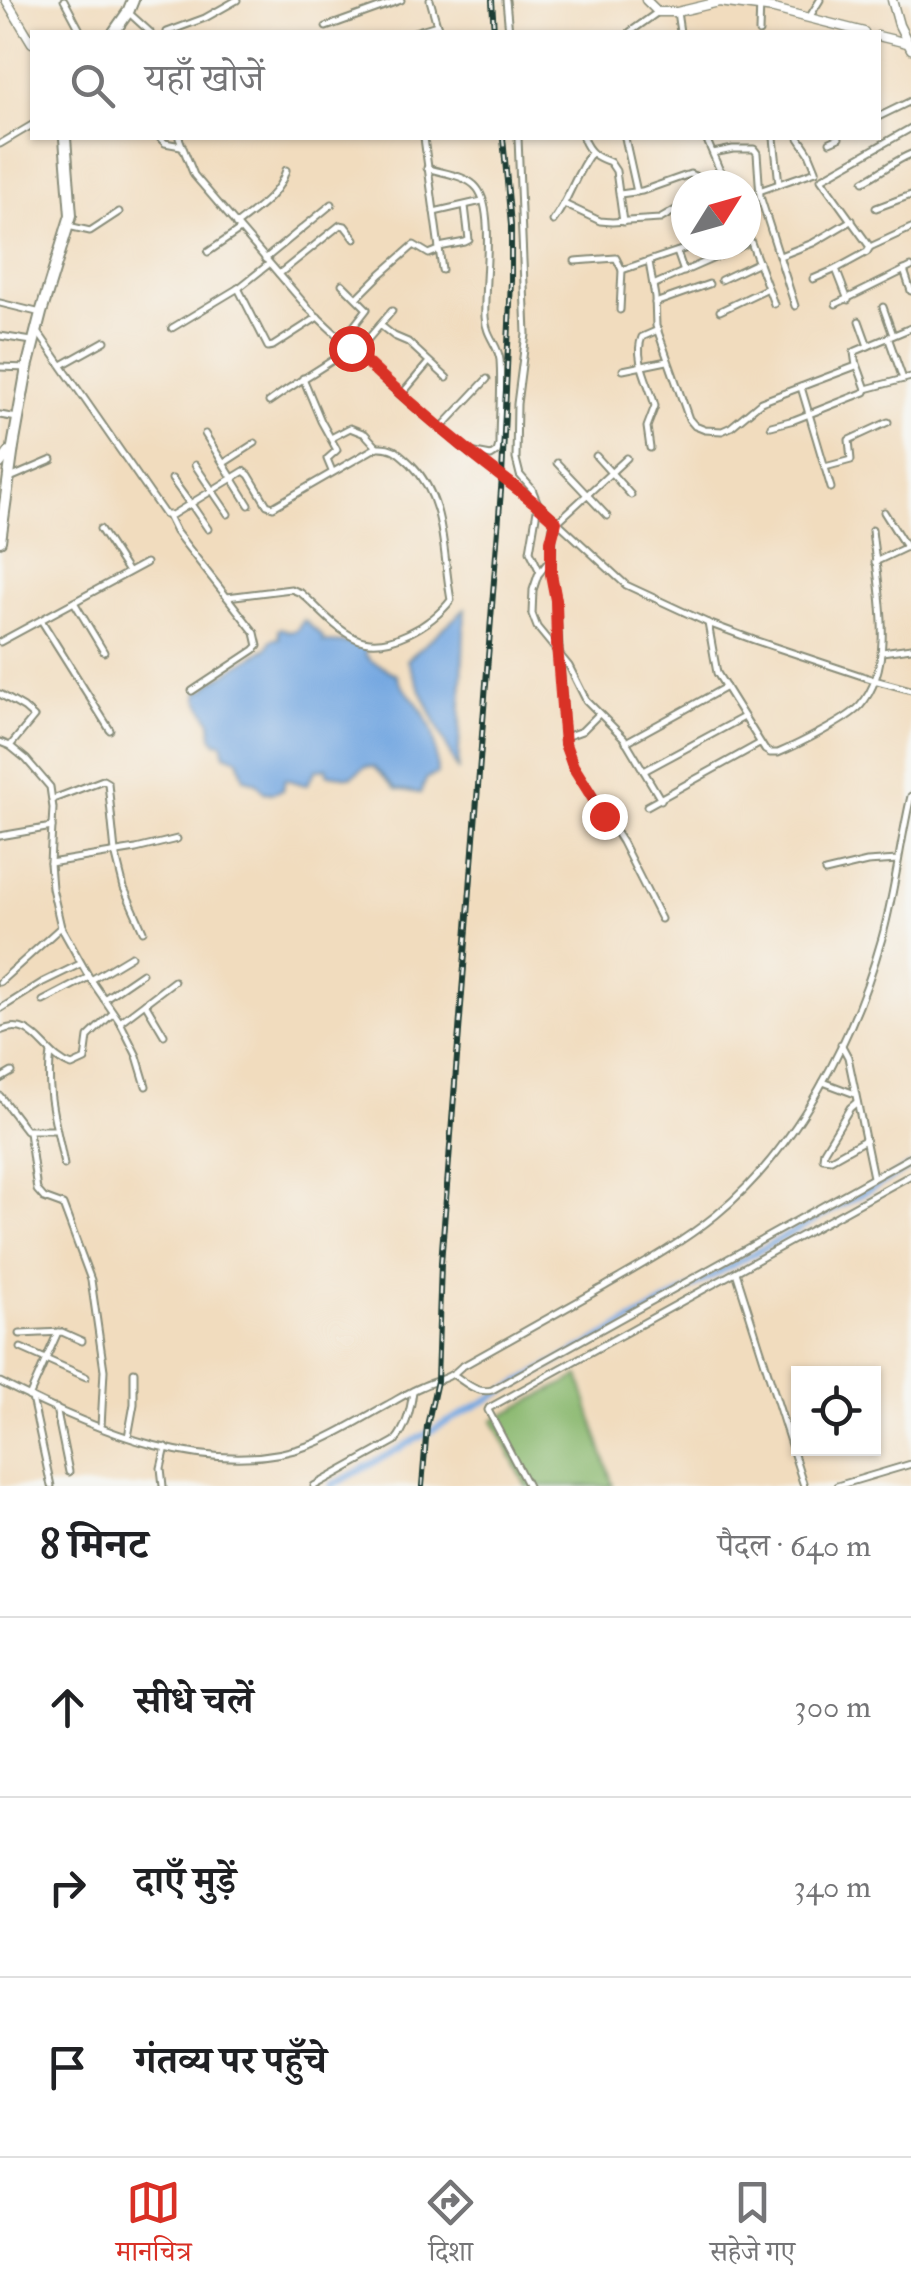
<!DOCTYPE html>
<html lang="hi">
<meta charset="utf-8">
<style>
body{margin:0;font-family:"IM FELL Double Pica","Noto Serif Devanagari",serif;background:#f2f2f2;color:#202124}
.controls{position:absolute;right:30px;bottom:30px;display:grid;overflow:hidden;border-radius:0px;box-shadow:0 2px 8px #0004}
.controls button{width:90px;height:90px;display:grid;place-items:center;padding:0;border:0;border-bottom:2px solid #e0e0e0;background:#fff;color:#202124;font:50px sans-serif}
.compass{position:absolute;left:671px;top:170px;width:90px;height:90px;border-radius:50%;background:#fff;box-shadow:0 2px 8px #0004;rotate:53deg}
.stop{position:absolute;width:30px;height:30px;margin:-22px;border:8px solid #d93025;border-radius:50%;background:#fff}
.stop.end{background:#d93025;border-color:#fff;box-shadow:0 2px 10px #0008}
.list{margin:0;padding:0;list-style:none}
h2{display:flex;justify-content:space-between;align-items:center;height:130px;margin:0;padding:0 40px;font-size:42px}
h2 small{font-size:32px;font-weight:400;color:#757577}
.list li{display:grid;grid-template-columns:65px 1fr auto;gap:30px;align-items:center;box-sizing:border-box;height:180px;padding:0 40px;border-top:2px solid #e0e0e0}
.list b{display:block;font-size:38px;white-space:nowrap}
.list em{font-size:32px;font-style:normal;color:#757577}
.icon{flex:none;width:55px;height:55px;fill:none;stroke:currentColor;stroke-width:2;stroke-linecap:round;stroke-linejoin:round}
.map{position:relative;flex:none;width:911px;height:1486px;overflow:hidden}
.search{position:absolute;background:#fff;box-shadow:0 2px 8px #0004;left:30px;right:30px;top:30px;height:110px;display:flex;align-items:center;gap:25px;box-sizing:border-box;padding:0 35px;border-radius:0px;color:#757577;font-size:38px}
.sheet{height:670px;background:#fff}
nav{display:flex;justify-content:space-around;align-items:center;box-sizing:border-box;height:140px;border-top:2px solid #e0e0e0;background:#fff;font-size:28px;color:#757577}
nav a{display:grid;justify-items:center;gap:5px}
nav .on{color:#d93025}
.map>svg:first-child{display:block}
</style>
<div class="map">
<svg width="911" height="1486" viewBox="0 0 911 1486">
<rect width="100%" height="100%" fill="#f6f6f2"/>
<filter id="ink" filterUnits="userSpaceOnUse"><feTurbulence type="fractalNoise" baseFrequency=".01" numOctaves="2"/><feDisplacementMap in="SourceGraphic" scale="20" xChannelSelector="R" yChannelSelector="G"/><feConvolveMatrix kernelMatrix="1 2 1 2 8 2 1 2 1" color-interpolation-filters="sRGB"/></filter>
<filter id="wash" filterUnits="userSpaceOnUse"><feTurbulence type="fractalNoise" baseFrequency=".0048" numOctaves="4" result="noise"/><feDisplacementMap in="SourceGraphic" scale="40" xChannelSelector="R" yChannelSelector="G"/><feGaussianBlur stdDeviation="2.25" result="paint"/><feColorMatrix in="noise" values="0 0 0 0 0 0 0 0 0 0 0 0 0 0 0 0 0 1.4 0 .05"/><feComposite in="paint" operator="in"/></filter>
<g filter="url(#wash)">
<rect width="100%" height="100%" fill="#f1dcbe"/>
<!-- forest -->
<path fill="#8dba72" stroke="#567c53" stroke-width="2.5" d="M579,1376L613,1486H526L493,1420Z"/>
<!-- water -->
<g fill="#76a8e1" stroke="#4a728a" stroke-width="2.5">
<path d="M465,609L458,771L407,660Z"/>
<path d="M304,620L323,637V642L347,643L366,648L365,654L370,660L397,675C400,687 409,693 416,702C436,730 435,741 437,774L427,778L420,793L396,789L374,767L366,766L351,777L327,774V768L316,770L306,785L285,779L283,790L272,793L264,792L257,783L244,778L238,759L225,754L222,743L216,742L212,736L211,722L198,698L199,690H204L212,682L267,648L271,640L279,638L278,630L281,628L289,632L297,630Z"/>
</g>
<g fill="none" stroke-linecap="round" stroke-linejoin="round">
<!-- canal -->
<path stroke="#76a8e1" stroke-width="6" d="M331,1486L911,1167"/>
</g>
</g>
<g filter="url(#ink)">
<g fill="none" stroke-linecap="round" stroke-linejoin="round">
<!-- street casing -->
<g stroke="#888c79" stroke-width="9">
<g id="street">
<path d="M64,0L81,32"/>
<path d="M430,0L439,32"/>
<path d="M506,0L509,32"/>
<path d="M128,12L150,32"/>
<path d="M677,12L680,32"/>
<path d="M809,18L820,0"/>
<path d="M326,27L401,0"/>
<path d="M167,32L205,18L237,0"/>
<path d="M414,32L437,25"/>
<path d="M630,32L658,12"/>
<path d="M759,32L760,0"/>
<path d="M878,117L911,101"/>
<path d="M160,138L165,143L181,146"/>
<path d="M179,138L194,175L308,308L401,395L470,453L538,504L626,585L708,623L754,640L874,680L911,690"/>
<path d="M424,138L442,270"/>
<path d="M518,138L526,334L517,404L516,459L520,475L532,489L538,504L530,551L540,572"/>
<path d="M583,138C589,153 596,157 610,162L616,171L623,222"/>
<path d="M625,138L637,192"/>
<path d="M706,138L726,185"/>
<path d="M774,138L779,184"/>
<path d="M799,138L809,153L816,170"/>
<path d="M830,142L839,138"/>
<path d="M0,144L32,125"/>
<path d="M713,153L733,149H754L757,153L760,196L795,306"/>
<path d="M427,168C441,173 467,175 477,188C496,211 483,287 485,317C486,337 498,344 500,360C502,388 499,417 499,445L497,452L491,456L475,453"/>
<path d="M864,181C881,172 894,161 911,154"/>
<path d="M759,191L816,171"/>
<path d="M620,194L642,191L690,174L695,176L700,185"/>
<path d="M564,204L600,221L612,222L660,219L686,204"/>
<path d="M876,208L911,195"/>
<path d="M434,212L482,201"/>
<path d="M553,221C569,200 575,174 591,153"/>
<path d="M236,225C255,210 279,196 286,170"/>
<path d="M68,226L90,231L119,212"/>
<path d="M439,247L465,242L469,240L465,206"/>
<path d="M870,247L911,228"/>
<path d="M208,252L240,230"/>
<path d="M677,252L684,272"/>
<path d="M780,256L813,243L852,220"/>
<path d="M265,259L332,204"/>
<path d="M575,261L616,258L622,270L696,245"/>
<path d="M649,262L655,297L656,326L689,419L695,426L705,430L722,431L731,427L761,402L856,366L854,352L856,351L911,328"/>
<path d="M904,270L911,291"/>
<path d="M279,274L340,225L345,226L355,239"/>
<path d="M813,279L836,269"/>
<path d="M721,280L759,262"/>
<path d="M342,284L367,309L343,340"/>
<path d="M653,285L744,245"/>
<path d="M238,288L268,347L273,346L318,317"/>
<path d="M768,288L774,304"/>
<path d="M357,298L381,274L414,245L429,254L439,250"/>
<path d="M848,300L836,269L867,252L870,247L821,179L911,128"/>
<path d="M0,303L41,313"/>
<path d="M655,303L709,284"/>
<path d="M836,304L911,267"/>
<path d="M883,307L893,335"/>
<path d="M620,310L622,270"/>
<path d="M720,311L768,288L746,229"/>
<path d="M859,321L868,346"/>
<path d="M380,325L394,336L408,342L447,378"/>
<path d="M172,328L240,287L269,264"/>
<path d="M38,332L165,515H172L244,471L249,475L267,505L273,507L377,447C394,446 399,453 411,464C447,500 442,553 451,600C433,624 386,653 355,638C334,628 318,607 301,593L291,589L227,597"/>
<path d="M0,336L32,341"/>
<path d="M888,337L903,379"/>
<path d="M356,353L392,311"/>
<path d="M62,365L105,341"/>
<path d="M0,367L27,368"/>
<path d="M623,370L667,361"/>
<path d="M303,378L321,421L337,450L327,459L332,471"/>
<path d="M801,387L831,488"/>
<path d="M866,389L911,377"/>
<path d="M402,394L429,362"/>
<path d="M269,402C296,382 324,367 351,348"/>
<path d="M0,415L17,418"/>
<path d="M771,426L794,420L865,392L866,389L857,364"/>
<path d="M441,428L487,379"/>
<path d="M205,434L249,505"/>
<path d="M331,438L350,428L365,434L377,447"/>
<path d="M650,448L647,427L655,406C650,385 633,358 642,337L658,330"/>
<path d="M596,456L631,495"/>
<path d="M627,458L553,526L551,574L556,600L565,744L573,766L622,842L661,919"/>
<path d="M224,463L255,443"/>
<path d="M557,463L607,516"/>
<path d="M195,465L228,514"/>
<path d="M825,467L851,460L849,440L888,422"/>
<path d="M10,478L52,460"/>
<path d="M172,479L190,504"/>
<path d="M191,504L208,529"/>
<path d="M884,512L906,547"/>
<path d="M168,516L176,532L255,633L258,646L254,650L192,691"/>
<path d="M100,529L128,572"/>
<path d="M549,561L538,575L533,590L532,614L537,627L569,666L586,700L624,738L661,800"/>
<path d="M875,562L911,545"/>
<path d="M74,602L104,652"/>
<path d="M41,620L110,730"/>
<path d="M708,623L717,673L765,750L770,753H778C797,745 847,720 860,706C898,663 877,582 872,530"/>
<path d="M0,642L146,563"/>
<path d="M882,652L911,648"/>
<path d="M0,694L24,708L34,717L10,746"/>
<path d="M565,737L582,731L599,714"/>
<path d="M0,742L10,746L26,759L50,787L53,808L50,863L52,888L61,927L89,977L120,1022L137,1056L146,1086"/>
<path d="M626,742L726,687"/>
<path d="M644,771L744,717"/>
<path d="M53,799L103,780L108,783L115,852L124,888L143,931"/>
<path d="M647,806L759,744"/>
<path d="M0,836L52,827"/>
<path d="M50,863L136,849L177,839"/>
<path d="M825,872L867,862L898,860"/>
<path d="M91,980L131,956"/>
<path d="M0,982L61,927"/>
<path d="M104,999L142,973"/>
<path d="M43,1001L89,977"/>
<path d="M145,1003L164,1035"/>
<path d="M0,1009L43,982L80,964"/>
<path d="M120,1022L174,981"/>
<path d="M0,1031C35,1015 43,1057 72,1066L85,1060L88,1037L113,1013"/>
<path d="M841,1044L848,1057L873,1177"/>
<path d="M51,1053C45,1093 57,1126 64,1165"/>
<path d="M0,1079L12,1072"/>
<path d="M823,1082L855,1094"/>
<path d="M0,1096L26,1130H56"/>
<path d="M857,1102L850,1108L824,1151L823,1158L831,1159L865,1140"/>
<path d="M29,1132L37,1190L44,1198L63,1205L91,1280L104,1370L101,1427"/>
<path d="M736,1272L804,1486"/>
<path d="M20,1334L62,1332L82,1341"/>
<path d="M21,1348L86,1377"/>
<path d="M454,1375C466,1383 477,1394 492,1390L911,1157"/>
<path d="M0,1382C89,1428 213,1483 313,1444C338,1434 363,1418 387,1405C398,1399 409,1392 421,1387C435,1380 449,1380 461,1367C507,1341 554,1315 600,1289C640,1266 680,1244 716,1215C797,1149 854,1038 882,938C895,891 900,843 911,796"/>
<path d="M29,1397L58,1332"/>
<path d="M32,1398L51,1486"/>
<path d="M56,1408L69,1472"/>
<path d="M128,1437L134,1404V1372"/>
<path d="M163,1486L161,1468L166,1447"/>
<path d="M314,1486L395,1441C407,1427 411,1408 413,1391"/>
<path d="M528,1486L488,1410L489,1408L911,1175"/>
<path d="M837,1486L911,1464"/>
</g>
</g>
<!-- secondary casing -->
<g stroke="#888c79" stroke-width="11">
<g id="secondary">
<path d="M6,0L32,43"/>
<path d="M646,0L658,12H677L719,2L774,9L864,32"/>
<path d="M878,36L907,43"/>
</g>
</g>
<!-- primary casing -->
<g stroke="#888c79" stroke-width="11">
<g id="primary">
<path d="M892,0L899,25L911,49"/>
<path d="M0,464L12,448"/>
</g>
</g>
<!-- highway casing -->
<g stroke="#888c79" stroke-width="14">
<g id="highway">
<path d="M114,32L128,12L133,0"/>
<path d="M0,541L13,447L27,368L41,313L71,215L65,138"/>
</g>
</g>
<!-- street -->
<use href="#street" stroke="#fff" stroke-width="5"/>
<!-- secondary -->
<use href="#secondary" stroke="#fff" stroke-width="8"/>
<!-- primary -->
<use href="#primary" stroke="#fff" stroke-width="8"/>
<!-- highway -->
<use href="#highway" stroke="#fff" stroke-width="10"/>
<!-- rail casing -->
<g stroke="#1f3d34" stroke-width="6">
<g id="rail">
<path d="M492,0L494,32"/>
<path d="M422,1486L427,1426L437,1381L441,1263L502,477L511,280V225L503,138"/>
</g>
</g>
<!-- rail -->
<use href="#rail" stroke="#f6f6f2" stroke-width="2.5" stroke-dasharray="8" stroke-linecap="butt"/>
</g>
</g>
<g fill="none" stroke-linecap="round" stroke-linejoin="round" filter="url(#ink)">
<!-- route -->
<path stroke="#d93025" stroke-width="12" d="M351,348C389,384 429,419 470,452C499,476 530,496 556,522L551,541V574L556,600L557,645L565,744L573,766L604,816"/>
</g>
</svg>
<div class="controls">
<button><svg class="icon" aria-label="locate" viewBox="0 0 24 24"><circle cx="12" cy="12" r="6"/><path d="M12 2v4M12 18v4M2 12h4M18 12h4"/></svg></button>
</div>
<svg class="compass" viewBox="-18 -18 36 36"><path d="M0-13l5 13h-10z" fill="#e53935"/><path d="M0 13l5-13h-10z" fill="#757577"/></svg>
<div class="stop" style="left:351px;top:348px"></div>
<div class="stop end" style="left:604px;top:816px"></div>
<div class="search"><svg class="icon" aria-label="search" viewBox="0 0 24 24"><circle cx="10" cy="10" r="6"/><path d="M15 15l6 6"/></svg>यहाँ खोजें</div>
</div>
<section class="sheet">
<h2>8 मिनट<small>पैदल · 640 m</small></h2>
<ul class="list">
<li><svg class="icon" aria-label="ahead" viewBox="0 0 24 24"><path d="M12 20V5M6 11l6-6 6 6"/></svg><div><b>सीधे चलें</b></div><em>300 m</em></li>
<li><svg class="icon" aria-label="right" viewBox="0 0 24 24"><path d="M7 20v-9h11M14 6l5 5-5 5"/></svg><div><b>दाएँ मुड़ें</b></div><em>340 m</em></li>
<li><svg class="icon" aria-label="arrive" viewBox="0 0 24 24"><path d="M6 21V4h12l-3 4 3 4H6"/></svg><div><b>गंतव्य पर पहुँचे</b></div></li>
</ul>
</section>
<nav>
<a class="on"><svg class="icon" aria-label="map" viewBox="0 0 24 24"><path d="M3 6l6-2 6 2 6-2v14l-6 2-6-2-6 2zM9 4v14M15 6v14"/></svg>मानचित्र</a>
<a><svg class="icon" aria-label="directions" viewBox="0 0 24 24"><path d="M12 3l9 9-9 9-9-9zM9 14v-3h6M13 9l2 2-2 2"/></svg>दिशा</a>
<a><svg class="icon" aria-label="saved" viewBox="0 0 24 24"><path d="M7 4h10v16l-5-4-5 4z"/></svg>सहेजे गए</a>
</nav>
